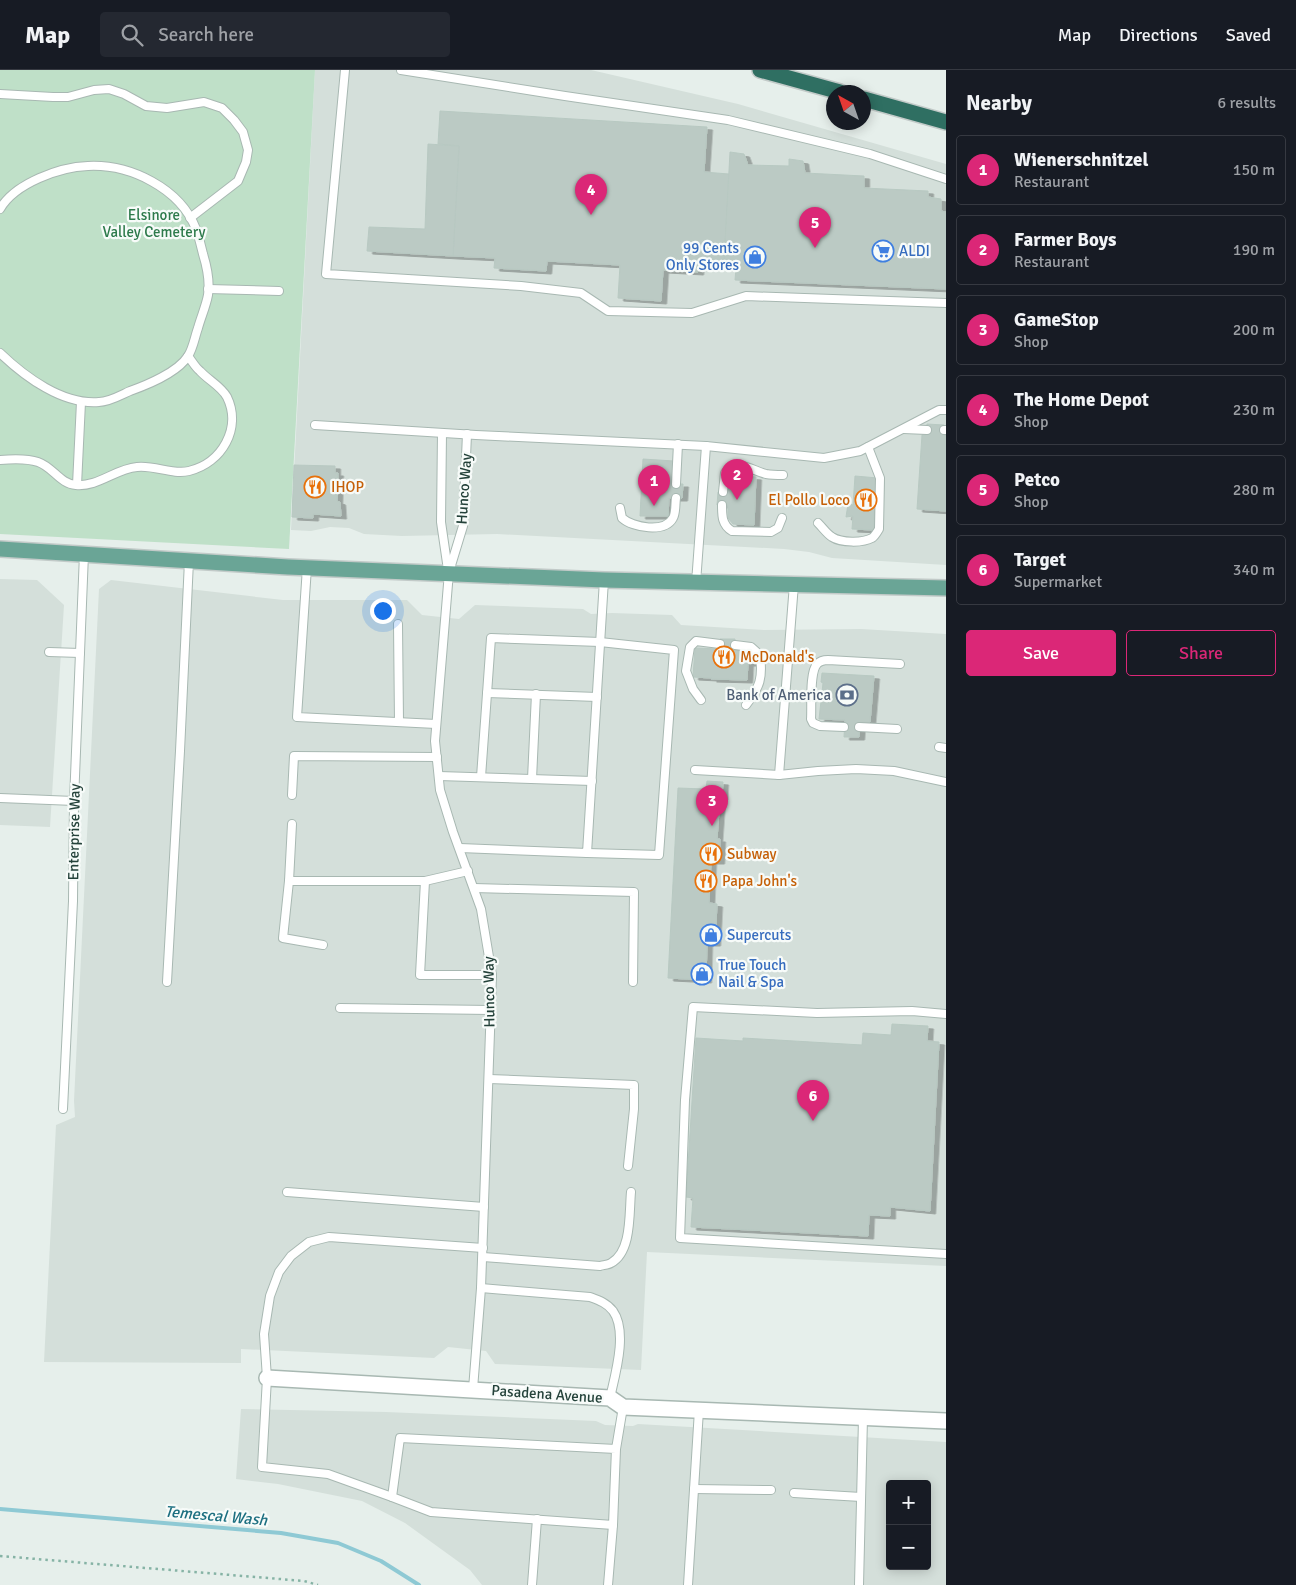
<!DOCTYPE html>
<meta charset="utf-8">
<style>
body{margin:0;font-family:Signika,sans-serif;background:#242831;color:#f1f3f6}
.controls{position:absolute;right:15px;bottom:15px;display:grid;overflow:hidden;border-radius:5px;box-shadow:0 2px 12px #0003}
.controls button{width:45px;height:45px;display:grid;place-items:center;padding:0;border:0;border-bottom:1px solid #363941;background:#171b24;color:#f1f3f6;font:25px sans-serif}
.compass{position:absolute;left:826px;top:15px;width:45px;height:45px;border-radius:50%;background:#171b24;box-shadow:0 2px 12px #0003;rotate:320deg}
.you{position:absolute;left:382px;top:540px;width:18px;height:18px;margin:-12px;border:4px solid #fff;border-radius:50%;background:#1a73e8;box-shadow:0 0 0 8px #1a73e833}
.badge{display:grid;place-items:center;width:32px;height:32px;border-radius:50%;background:#db2777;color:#fff;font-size:16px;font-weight:700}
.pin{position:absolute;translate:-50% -41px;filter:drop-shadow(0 1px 2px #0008)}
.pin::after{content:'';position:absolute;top:26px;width:18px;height:15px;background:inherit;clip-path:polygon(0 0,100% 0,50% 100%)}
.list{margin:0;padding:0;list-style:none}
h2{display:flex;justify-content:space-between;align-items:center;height:65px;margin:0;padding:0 20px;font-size:21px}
h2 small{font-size:16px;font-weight:400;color:#9ea1a6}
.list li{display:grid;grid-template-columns:32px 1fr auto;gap:15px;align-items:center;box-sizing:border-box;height:70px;margin:0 10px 10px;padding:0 10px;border:1px solid #363941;border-radius:5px}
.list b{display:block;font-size:19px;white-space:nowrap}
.list p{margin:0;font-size:16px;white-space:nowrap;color:#9ea1a6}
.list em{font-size:16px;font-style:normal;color:#9ea1a6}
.actions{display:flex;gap:10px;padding:15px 20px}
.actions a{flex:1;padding:11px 0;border:1px solid #db2777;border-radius:5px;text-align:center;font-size:18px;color:#db2777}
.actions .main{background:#db2777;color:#fff}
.icon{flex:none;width:28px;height:28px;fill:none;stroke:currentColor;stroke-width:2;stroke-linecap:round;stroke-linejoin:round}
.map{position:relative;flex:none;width:946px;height:1515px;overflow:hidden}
header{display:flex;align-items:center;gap:30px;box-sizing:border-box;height:70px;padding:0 25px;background:#171b24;border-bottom:1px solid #363941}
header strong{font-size:24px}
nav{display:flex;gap:28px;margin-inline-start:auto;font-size:18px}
.search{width:350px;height:45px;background:#242831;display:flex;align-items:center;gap:12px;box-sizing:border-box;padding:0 18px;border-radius:5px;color:#9ea1a6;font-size:19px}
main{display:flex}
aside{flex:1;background:#171b24}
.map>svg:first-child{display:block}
</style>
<header>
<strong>Map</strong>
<div class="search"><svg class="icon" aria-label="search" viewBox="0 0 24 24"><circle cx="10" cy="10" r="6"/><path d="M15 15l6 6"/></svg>Search here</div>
<nav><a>Map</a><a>Directions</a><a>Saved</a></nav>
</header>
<main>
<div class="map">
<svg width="946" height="1515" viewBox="0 0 946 1515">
<defs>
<filter id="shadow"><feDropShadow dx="5.5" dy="3" stdDeviation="0" flood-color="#0004"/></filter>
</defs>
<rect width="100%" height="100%" fill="#e6efeb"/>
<!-- built -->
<g fill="#d4dfda" fill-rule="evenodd">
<path d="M315,0H591L738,34L946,94V495L832,488L809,482L784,479L497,464L402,466L364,464L349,458L330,457L311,461L291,460Z"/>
<path d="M0,509L37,510L64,535L50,757L0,755Z"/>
<path d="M111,510L283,530H407L422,545L459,549L475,535L583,539L591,544L612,543L672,545L681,555L764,560L861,559L946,564V1196L647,1182L641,1300L495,1294L486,1281L448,1277L434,1288L241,1279V1293L44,1292L56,1055L75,1047L74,1031L99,519Z"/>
<path d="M241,1339L386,1342L596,1351L605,1355L633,1356L638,1354L946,1372V1515H482L470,1500L405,1453L362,1431L278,1414L236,1409ZM890,1414H927V1496H890Z"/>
</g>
<!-- green -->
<path fill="#bfe0c8" d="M0,0H315L289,479L0,464Z"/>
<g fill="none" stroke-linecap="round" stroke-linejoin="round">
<!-- stream -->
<path stroke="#8ec9d4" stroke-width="4" d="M0,1439L281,1463L338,1473L381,1491L419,1515"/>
</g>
<!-- building -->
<g fill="#bbcac4" stroke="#b8c9c2" filter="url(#shadow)">
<path d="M440,41L707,57L704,102L729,104L724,192L699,190L698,202L663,200L661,231L618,228L620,195L547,191L546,201L494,198L495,188L453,186L459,76L438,74Z"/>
<path d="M428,74L459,76L453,186L367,181L369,157L425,159Z"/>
<path d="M730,82L744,84L748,95L789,96V89L803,91L805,103L864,106V118L928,121V127L941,129V141L946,142V219L735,210L736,198H725L724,192Z"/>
<path d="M927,354L944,355V366H946V441L917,439L922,365H926Z"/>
<path d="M643,389L674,391V414H683L682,428H669L668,446H640Z"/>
<path d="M294,395L335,396V403H338L337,431L340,432L341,446L313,444V448L292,447Z"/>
<path d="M729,405L756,407L754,455L733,454L728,448V435H717L718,422H728Z"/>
<path d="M855,406L878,408L877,437H874V460L852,459L853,446L846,447L848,434L853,435Z"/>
<path d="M720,569H735V581H755L754,593H748L747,610L711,609L712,608L693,607L695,578L719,579Z"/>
<path d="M822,603L874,606L870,652H860L859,667H844L845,650L819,649L823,613L821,612Z"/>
<path d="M707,711L723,712L722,727H720L717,769H720L719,791H711L709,833L717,834L715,873H707L706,910L668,908L678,718L706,719Z"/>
<path d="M892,954L928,956L927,971L939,972L930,1141L890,1137V1146L869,1145L868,1166L691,1157L693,1128L686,1127L696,968L743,971V968L862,975L863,963L891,965Z"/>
</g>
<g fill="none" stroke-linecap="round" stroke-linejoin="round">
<!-- service casing -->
<g stroke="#a8b8b2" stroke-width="10">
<g id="service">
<path d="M345,0L326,204L521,216L581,223L608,241L692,243L746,226L946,233"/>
<path d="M401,0L565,26L728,50L870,84L946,109"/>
<path d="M0,24L53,27H68L94,20L109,19L124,24L146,36L167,38L204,32L222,38L234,50L243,62L248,80L246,92L238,111L190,148"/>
<path d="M0,139C15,113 60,97 88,96C130,94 180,118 196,159C199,167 201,176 203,184C207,197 210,212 208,225C206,236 201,247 198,258C195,266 193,279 188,286C178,302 147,315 130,321C121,325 109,332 99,332C63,335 25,307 0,283"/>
<path d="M208,219L279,221"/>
<path d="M315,355L476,365L706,376L824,388L860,381L939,340H946"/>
<path d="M904,359L927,360"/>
<path d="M944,360H946"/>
<path d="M442,363L441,452L448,500"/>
<path d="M467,364L463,456L449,502L435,671L440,720L453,762L481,839L492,905L481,1218L473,1319"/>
<path d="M0,390C12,389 26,388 38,392C53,397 60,414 76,415C98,417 115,399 137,397C155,395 172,405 189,401C222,393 242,358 227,327C221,316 208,310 200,301C195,297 192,291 188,286"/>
<path d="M676,414L678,374"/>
<path d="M77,415L81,332"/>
<path d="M723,422L725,403C736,387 753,401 766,404C772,405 778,405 783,405"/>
<path d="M722,435C722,446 722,455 732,461L771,462L778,458L782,448"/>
<path d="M620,438L622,448C633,458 665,463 673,448C676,443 675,434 676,428"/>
<path d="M818,453C823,458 827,464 832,467C841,473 863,473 872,468C875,466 877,462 879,459L880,408L868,377"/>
<path d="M307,497L297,647L436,654"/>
<path d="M696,513L706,376"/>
<path d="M398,554L399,652"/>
<path d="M735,575L751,577L760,585C763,608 760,617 746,635"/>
<path d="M49,582L80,583"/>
<path d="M487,623L597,627"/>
<path d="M701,630L693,619L686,601L690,577L696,571L720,574"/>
<path d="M844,657L820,656L813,653L811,649C812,636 809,603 817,594C820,591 824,590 828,590L900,594"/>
<path d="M859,657L897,659"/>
<path d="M939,677L946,678"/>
<path d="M695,700L779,705L818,701L856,699L894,701L946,712"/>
<path d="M779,705L794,514"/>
<path d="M439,706L592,711"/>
<path d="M481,707L491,568L600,572L674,580L659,785L587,783"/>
<path d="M532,709L536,624"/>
<path d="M292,725L294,686L437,687"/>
<path d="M0,728L74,731"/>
<path d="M460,778L587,783L604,510"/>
<path d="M289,811L292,754"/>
<path d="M425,811L420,905H492"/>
<path d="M474,818L634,822L633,912"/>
<path d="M323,875L283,868L289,811H425L468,801"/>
<path d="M167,912L180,681L189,491"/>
<path d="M340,938L491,940"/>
<path d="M946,944L912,941L817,943L693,937L685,1030L680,1168L946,1184"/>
<path d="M489,1009L634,1015V1039L628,1096"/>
<path d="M63,1039L73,831L74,731L84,484"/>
<path d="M287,1122L484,1137"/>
<path d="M483,1187L600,1196C603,1195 608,1195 611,1193C632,1182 629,1143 631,1122"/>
<path d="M481,1218L590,1227C598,1230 607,1233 613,1241C628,1262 615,1305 610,1328"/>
<path d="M616,1379L613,1455L431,1442L392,1427L400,1368L616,1379L623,1337"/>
<path d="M694,1419L771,1420"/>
<path d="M794,1423L861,1427"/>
<path d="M392,1427L328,1404L262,1397L267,1308L264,1264L270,1226L279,1202L291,1186L309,1172L329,1167L483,1178"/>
<path d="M532,1515L537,1449"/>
<path d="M608,1515L613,1455"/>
<path d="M688,1515L699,1340"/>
<path d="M859,1515L863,1348"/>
</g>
</g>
<!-- minor casing -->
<g stroke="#a8b8b2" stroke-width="18">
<path id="minor" d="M267,1308L610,1328L623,1337L946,1351"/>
</g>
<!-- primary casing -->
<g stroke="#c2cac8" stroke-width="18">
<path id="primary" d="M0,479L288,497L604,510L946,518"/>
</g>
<!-- motorway casing -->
<g stroke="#c2cac8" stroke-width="18">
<g id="motorway">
<path d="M760,0L840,22"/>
<path d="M864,29L946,52"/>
</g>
</g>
<!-- path -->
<path stroke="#86b3a5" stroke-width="2.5" stroke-dasharray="2.5 4" stroke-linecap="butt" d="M0,1486L304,1511L318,1515"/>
<!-- service -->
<use href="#service" stroke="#fff" stroke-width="8"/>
<!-- minor -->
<use href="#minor" stroke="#fff" stroke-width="15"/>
<!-- primary -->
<use href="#primary" stroke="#6aa596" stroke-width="15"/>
<!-- motorway -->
<use href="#motorway" stroke="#2f6f62" stroke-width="15"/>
</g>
<!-- icons -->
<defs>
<g id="supermarket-ring" transform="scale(1.125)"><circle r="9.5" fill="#f7fbf9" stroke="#3f7fe0" stroke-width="1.5"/><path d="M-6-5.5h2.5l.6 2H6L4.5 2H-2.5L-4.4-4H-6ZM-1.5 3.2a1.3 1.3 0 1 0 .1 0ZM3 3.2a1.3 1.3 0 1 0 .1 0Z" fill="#3f7fe0"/></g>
<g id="shop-ring" transform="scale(1.125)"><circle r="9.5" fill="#f7fbf9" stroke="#3f7fe0" stroke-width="1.5"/><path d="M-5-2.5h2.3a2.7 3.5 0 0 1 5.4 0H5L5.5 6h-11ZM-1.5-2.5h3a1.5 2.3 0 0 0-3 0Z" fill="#3f7fe0"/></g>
<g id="restaurant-ring" transform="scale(1.125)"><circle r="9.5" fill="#f7fbf9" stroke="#e8710a" stroke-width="1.5"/><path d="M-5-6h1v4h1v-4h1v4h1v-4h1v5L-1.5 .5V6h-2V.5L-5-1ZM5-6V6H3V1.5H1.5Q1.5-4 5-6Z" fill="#e8710a"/></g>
<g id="bank-ring" transform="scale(1.125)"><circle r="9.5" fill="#f7fbf9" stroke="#5c6f8a" stroke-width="1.5"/><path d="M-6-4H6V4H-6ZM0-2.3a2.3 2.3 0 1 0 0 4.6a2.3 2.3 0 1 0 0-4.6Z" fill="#5c6f8a"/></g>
</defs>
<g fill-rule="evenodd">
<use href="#supermarket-ring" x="883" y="181"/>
<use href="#shop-ring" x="755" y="187"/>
<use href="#restaurant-ring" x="315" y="417"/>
<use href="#restaurant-ring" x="866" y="430"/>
<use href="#restaurant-ring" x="724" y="587"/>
<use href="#bank-ring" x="847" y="625"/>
<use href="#restaurant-ring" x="711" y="784"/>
<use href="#restaurant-ring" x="706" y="811"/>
<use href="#shop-ring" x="711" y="865"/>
<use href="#shop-ring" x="702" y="904"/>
</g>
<g text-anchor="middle" stroke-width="4.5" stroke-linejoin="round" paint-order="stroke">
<!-- park labels -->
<g font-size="15" fill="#2d7a4b" stroke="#f7fbf9">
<text x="154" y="150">Elsinore<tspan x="154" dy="17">Valley Cemetery</tspan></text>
</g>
<!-- shop labels -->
<g font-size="15" fill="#366cbe" stroke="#f7fbf9" text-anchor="start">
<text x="739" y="183" text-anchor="end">99 Cents<tspan x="739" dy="17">Only Stores</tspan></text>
<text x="899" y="186">ALDI</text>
<text x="727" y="870">Supercuts</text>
<text x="718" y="900">True Touch<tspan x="718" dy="17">Nail &amp; Spa</tspan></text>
</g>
<!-- food labels -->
<g font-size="15" fill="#c56008" stroke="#f7fbf9" text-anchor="start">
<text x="331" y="422">IHOP</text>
<text x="850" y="435" text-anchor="end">El Pollo Loco</text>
<text x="740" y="592">McDonald's</text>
<text x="727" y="789">Subway</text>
<text x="722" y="816">Papa John's</text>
</g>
<!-- street labels -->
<g font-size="15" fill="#24423a" stroke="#f7fbf9">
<text transform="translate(464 419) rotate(-86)" y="5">Hunco Way</text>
<text transform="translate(74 762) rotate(-89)" y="5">Enterprise Way</text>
<text transform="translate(489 922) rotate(-91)" y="5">Hunco Way</text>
<text transform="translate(547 1324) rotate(4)" y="5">Pasadena Avenue</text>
</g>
<!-- service labels -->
<g font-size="15" fill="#4e5e75" stroke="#f7fbf9" text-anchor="end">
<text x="831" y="630">Bank of America</text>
</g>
<!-- water labels -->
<g font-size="16" font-style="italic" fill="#1c6f80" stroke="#f7fbf9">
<text transform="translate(216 1445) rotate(5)" y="6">Temescal Wash</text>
</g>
</g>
</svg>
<div class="controls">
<button>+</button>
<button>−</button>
</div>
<svg class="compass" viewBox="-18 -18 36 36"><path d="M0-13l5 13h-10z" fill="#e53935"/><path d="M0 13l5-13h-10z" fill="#9ea1a6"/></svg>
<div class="you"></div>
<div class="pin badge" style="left:654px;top:436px">1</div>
<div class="pin badge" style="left:737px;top:430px">2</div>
<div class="pin badge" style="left:712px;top:756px">3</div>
<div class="pin badge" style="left:591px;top:145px">4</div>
<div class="pin badge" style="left:815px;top:178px">5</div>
<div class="pin badge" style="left:813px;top:1051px">6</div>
</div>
<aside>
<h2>Nearby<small>6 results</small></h2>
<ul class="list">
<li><span class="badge">1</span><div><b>Wienerschnitzel</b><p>Restaurant</p></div><em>150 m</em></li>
<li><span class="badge">2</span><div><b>Farmer Boys</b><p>Restaurant</p></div><em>190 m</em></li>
<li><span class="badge">3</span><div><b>GameStop</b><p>Shop</p></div><em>200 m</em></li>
<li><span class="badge">4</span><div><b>The Home Depot</b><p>Shop</p></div><em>230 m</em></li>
<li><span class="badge">5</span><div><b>Petco</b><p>Shop</p></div><em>280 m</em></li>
<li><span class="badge">6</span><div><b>Target</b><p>Supermarket</p></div><em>340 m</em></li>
</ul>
<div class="actions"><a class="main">Save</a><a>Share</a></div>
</aside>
</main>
